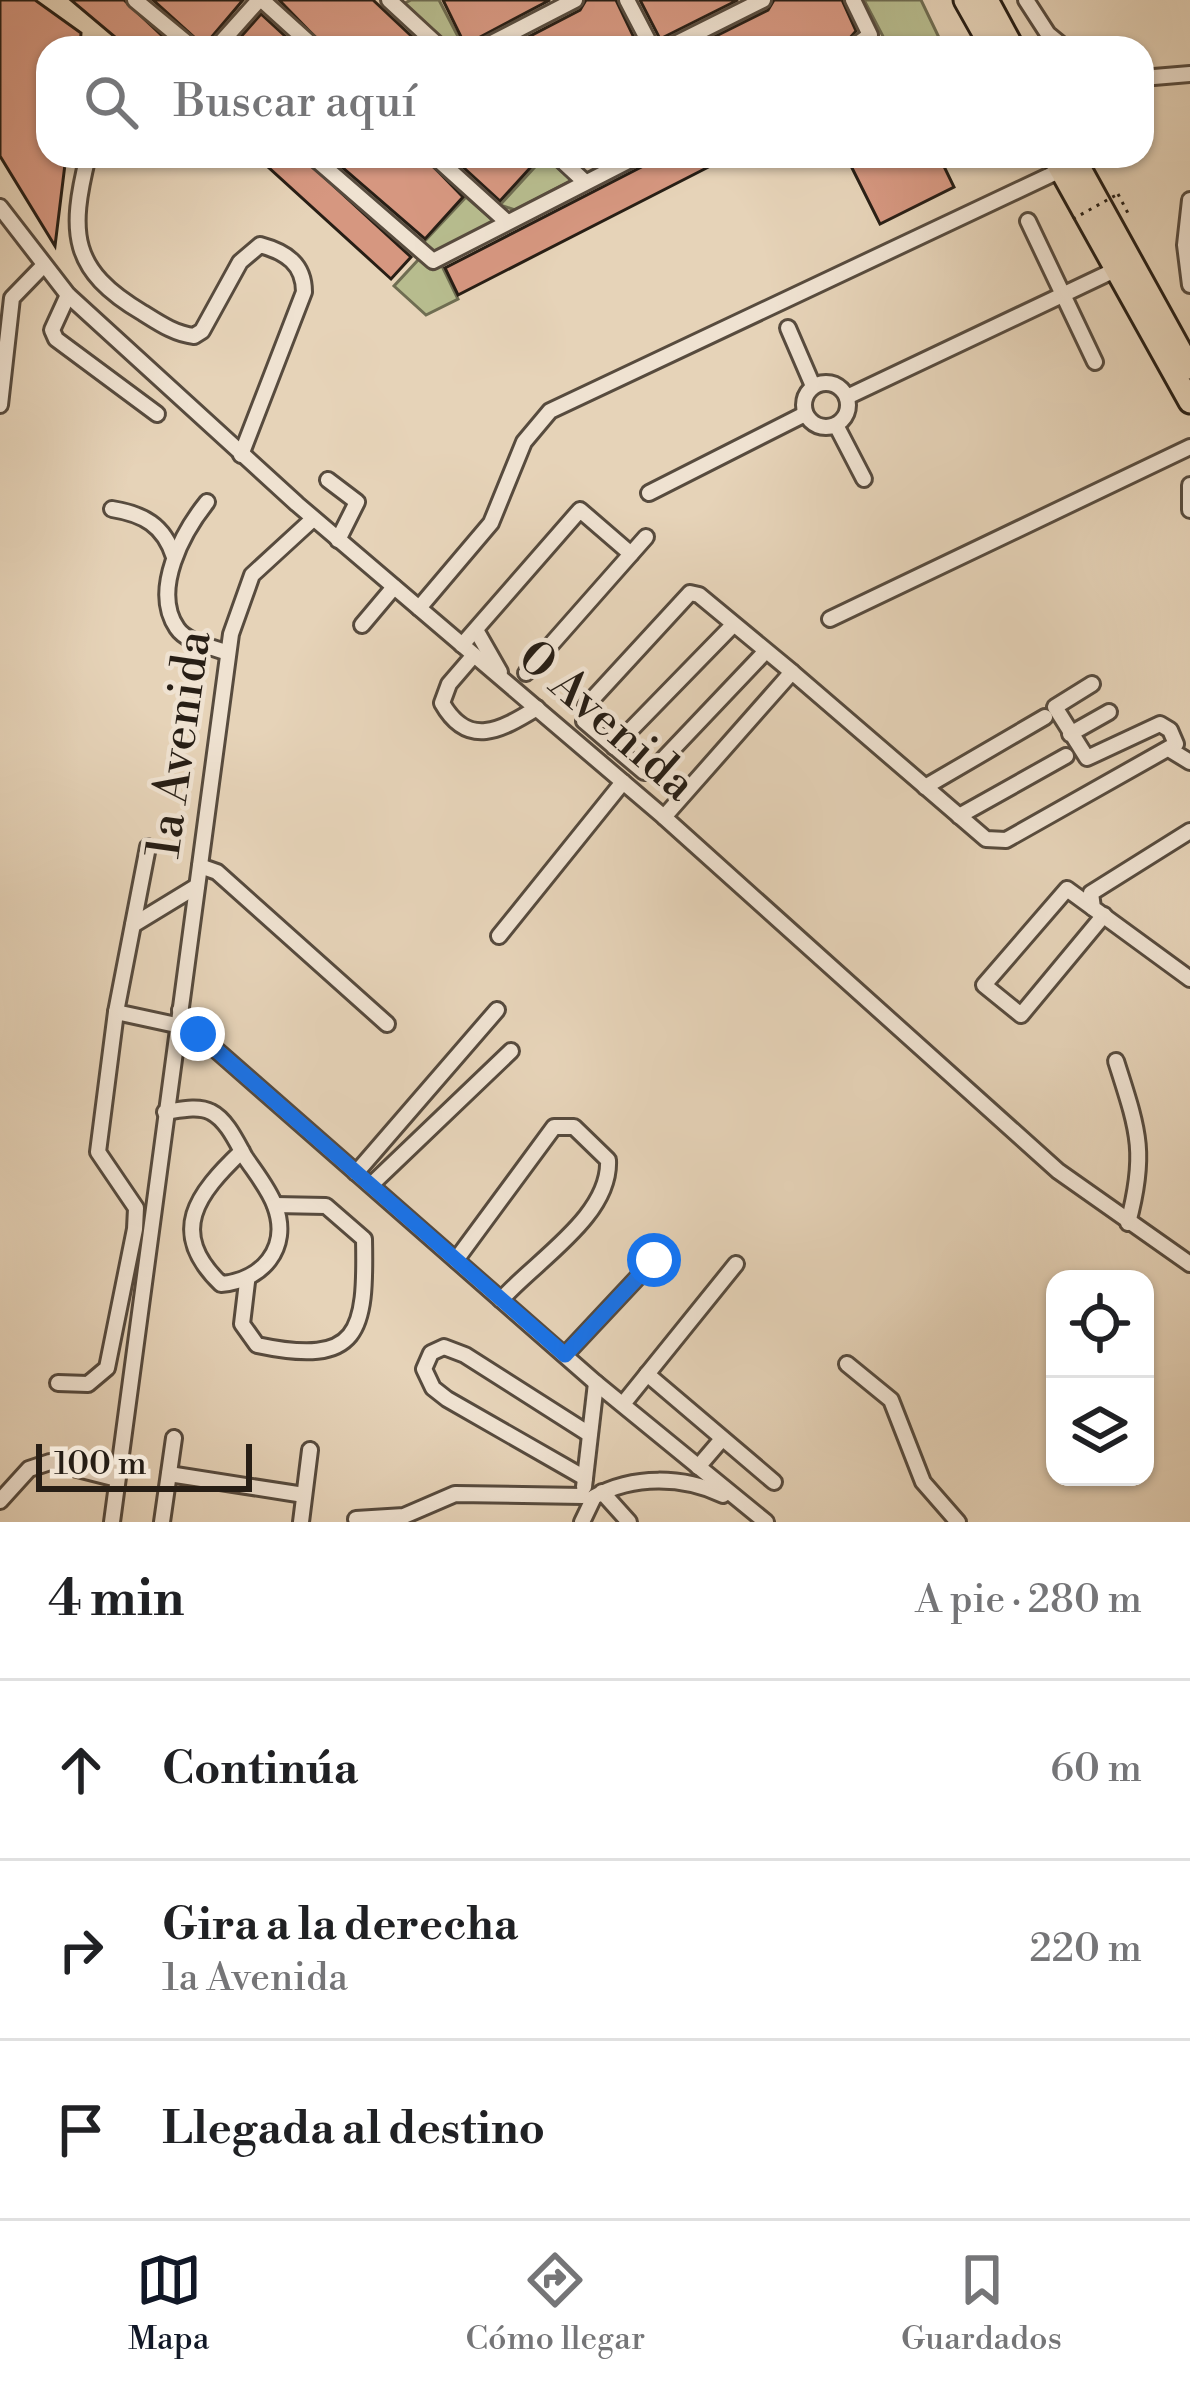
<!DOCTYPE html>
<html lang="es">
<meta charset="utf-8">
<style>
body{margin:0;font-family:"Libre Bodoni",serif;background:#f6f6f6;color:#202124}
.controls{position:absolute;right:36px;bottom:36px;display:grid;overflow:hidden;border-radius:24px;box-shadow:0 3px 9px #0004}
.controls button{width:108px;height:108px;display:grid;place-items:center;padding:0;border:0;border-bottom:3px solid #e0e0e0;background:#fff;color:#202124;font:60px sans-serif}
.scale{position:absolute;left:36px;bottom:30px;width:216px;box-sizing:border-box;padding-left:12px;border:6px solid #271e15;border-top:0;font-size:33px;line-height:42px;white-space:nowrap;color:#271e15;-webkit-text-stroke:9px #efe2d1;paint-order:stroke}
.stop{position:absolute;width:36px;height:36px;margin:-27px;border:9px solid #1a73e8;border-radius:50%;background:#fff}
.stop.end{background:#1a73e8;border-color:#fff;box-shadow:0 3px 12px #0008}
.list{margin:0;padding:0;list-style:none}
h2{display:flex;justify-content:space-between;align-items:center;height:156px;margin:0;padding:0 48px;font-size:51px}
h2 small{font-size:39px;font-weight:400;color:#757577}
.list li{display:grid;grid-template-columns:78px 1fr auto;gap:36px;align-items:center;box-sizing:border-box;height:180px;padding:0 48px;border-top:3px solid #e0e0e0}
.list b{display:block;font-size:45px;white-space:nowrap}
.list p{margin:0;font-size:39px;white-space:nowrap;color:#757577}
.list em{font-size:39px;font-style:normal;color:#757577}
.icon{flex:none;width:66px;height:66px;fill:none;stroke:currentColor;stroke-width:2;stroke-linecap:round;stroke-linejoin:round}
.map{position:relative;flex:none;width:1190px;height:1522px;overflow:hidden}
.search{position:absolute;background:#fff;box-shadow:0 3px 9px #0004;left:36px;right:36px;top:36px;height:132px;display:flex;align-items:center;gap:30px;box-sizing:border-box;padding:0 42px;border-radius:36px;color:#757577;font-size:45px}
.sheet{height:696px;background:#fff}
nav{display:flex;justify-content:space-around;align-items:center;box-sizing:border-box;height:168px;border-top:3px solid #e0e0e0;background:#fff;font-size:33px;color:#757577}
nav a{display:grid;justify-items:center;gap:6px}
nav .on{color:#111827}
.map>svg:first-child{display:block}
</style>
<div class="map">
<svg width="1190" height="1522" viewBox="0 0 1190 1522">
<rect width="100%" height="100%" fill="#e6d3b8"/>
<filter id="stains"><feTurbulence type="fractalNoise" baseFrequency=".00167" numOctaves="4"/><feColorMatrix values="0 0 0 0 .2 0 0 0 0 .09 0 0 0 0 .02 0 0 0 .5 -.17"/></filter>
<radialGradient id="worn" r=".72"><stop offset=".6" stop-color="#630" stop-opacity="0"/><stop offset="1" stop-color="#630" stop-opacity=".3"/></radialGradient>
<!-- green -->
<g fill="#b7bc8e" stroke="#6f6d52" stroke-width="3">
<path d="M411,0H439L463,46L451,48L403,4Z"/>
<path d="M864,0H921L944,48H889Z"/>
<path d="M545,156L572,180L515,210L500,205Z"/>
<path d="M466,197L495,222L433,254L421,245Z"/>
<path d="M419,259L442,266L458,299L426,315L394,286Z"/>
</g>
<!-- building -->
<g fill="#d69780" stroke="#271e15" stroke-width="3">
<path d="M0,0H35L81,33L80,48H48V156H66L55,246L0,156Z"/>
<path d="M71,0H124L175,48H128Z"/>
<path d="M153,0H243L204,46Z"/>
<path d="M279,0H373L424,48H326Z"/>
<path d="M443,0H550L465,45Z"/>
<path d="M586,0H616L639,48H507L580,10Z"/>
<path d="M640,0H738L660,39Z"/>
<path d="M774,0H842L856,31L841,48H692L768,10Z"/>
<path d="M261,14L298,48H231Z"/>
<path d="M256,156H301L411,257L391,279Z"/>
<path d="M329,156H423L463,197L425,239Z"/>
<path d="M451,156H541L500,201Z"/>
<path d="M649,156H730L458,295L445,268L643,166Z"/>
<path d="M846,156H939L954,187L880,224Z"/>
</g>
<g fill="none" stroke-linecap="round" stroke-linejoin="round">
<!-- minor casing -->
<g stroke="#574b3e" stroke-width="20">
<g id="minor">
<path d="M135,0L193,48"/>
<path d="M262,0L315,48"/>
<path d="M389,0L441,48"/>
<path d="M627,0L652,48"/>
<path d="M1026,0L1048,34L1065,48"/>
<path d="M216,48L259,0"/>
<path d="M482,48L575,0"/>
<path d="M667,48L763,0"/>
<path d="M852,48L870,35L853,0"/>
<path d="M1142,78L1190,74"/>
<path d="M88,156C69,233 70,270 143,313C159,323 175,334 194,336L202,331L240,262L260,245C286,252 304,264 304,292L241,455"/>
<path d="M312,156L433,261L638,156"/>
<path d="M434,156L507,222"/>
<path d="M557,156L585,182"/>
<path d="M1190,200L1185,245L1190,285"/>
<path d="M0,207L68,295L297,504L664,817L1058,1171L1190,1264"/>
<path d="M1028,221L1095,362"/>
<path d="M68,295L52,330L56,339L157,414"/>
<path d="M788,328L813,386"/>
<circle cx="826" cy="405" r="22"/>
<path d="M847,397L1117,269"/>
<path d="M0,405L12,298L43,266"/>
<path d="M836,425L864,479"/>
<path d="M328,480L357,502L338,540"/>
<path d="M1190,485V510"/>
<path d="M649,493L805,414"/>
<path d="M207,502C183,532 151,590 177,628C186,642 212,647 228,653"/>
<path d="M112,509C143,514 164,525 174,557"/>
<path d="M419,608L491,523L524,442L550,411L1061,170"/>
<path d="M830,619L1190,447"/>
<path d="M362,625L394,587"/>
<path d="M476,630L500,672"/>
<path d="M462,645L580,510L631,554"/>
<path d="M766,651L651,772H644L584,721L586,706L690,593L699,595L792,672"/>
<path d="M474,655L449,684L442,703C468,749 501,730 537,708"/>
<path d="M526,673L646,537"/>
<path d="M1070,734L1109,712"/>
<path d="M614,747L733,625"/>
<path d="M1172,751L1190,762"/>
<path d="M925,787L1045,717"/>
<path d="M959,816L1066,756"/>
<path d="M664,817L792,672L986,839L1006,840L1176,744L1170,730L1160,724L1087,758L1055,707L1092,684"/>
<path d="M1190,831L1091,893L1093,908L1190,979"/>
<path d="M148,847L116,1012L176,1025"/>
<path d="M200,866L217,872L387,1024"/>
<path d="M1093,908L1067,889L984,985L1021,1015L1104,915"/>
<path d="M133,925L197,886"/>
<path d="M499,936L623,782"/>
<path d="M180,1010L198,1034L596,1383L766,1522"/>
<path d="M1116,1061C1138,1130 1147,1152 1128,1223"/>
<path d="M165,1112C179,1110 198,1105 211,1112C227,1120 237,1143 245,1157C255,1172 269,1189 275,1206C291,1249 261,1281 221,1284C167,1232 197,1194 242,1151"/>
<path d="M356,1173L497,1010"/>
<path d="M371,1185L511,1051"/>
<path d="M456,1260L554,1127H574L608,1160C611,1216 535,1261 501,1300"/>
<path d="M247,1282L242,1324L257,1345C360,1367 366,1332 364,1239L326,1206L275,1205"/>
<path d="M565,1355L654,1260"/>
<path d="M847,1364L891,1400L923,1482L958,1522"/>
<path d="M647,1374L774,1482"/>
<path d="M58,1383L88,1384L107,1368L135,1229L136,1208L98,1152L116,1012"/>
<path d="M623,1404L736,1264"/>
<path d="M698,1467L722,1439"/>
<path d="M169,1474L304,1495"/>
<path d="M585,1478L447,1399L433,1388L424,1369L431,1353L444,1347L465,1355L589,1434"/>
<path d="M584,1487L596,1383"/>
<path d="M602,1492L629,1522"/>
<path d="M0,1501L29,1469L50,1462L117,1479"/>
<path d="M356,1519L404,1516L455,1494L583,1496"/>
<path d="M112,1522L231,634L252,575L313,519"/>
<path d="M162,1522L174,1438"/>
<path d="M301,1522L310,1450"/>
<path d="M582,1522L594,1497C633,1475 683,1476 723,1495"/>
</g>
</g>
<!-- highway casing -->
<g stroke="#271e15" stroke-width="27">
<g id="highway">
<path d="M965,0L992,48"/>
<path d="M987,0L1013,48"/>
<path d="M1053,156L1190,402"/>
<path d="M1073,156L1190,368"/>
</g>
</g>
<!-- path -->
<path stroke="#271e15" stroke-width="3" stroke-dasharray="3 6" stroke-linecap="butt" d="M1118,194L1130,217"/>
<!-- minor -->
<use href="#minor" stroke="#efe2d1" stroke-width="14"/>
<!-- highway -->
<use href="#highway" stroke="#e6d3b8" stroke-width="21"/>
<!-- path-bridge -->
<path stroke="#271e15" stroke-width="3" stroke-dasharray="3 6" stroke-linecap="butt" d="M1073,219L1118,194"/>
</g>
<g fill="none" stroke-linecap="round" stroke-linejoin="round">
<!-- route -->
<path stroke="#1a73e8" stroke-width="15" d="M198,1034L565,1355L654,1260"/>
</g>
<g text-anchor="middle" stroke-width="9" stroke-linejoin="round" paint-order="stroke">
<!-- street labels -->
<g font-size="48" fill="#271e15" stroke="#efe2d1">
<text transform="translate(608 719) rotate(41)" y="17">0 Avenida</text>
<text transform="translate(177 744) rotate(-82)" y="17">1a Avenida</text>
</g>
</g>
<rect width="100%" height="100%" filter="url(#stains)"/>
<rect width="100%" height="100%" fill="url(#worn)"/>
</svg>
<div class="controls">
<button><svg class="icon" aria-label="locate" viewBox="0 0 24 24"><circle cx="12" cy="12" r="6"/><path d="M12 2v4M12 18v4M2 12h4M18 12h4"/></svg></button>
<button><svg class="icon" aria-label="layers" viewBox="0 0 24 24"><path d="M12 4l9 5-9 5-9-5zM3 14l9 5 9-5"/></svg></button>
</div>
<div class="scale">100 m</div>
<div class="stop" style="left:654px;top:1260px"></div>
<div class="stop end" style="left:198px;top:1034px"></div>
<div class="search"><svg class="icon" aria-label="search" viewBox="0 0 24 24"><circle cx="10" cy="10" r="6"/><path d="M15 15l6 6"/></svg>Buscar aquí</div>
</div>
<section class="sheet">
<h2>4 min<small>A pie · 280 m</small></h2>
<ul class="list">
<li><svg class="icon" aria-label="ahead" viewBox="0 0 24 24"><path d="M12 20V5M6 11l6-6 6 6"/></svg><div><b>Continúa</b></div><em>60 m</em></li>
<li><svg class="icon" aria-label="right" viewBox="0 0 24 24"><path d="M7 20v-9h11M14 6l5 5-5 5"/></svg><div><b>Gira a la derecha</b><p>1a Avenida</p></div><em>220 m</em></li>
<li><svg class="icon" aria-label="arrive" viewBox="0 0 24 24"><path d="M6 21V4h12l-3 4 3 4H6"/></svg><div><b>Llegada al destino</b></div></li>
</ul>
</section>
<nav>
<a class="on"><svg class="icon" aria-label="map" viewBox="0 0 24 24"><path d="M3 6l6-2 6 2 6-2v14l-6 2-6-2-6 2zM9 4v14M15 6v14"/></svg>Mapa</a>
<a><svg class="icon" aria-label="directions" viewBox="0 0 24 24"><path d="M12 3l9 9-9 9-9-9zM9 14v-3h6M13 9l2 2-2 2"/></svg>Cómo llegar</a>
<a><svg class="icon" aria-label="saved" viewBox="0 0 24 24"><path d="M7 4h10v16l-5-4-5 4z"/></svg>Guardados</a>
</nav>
